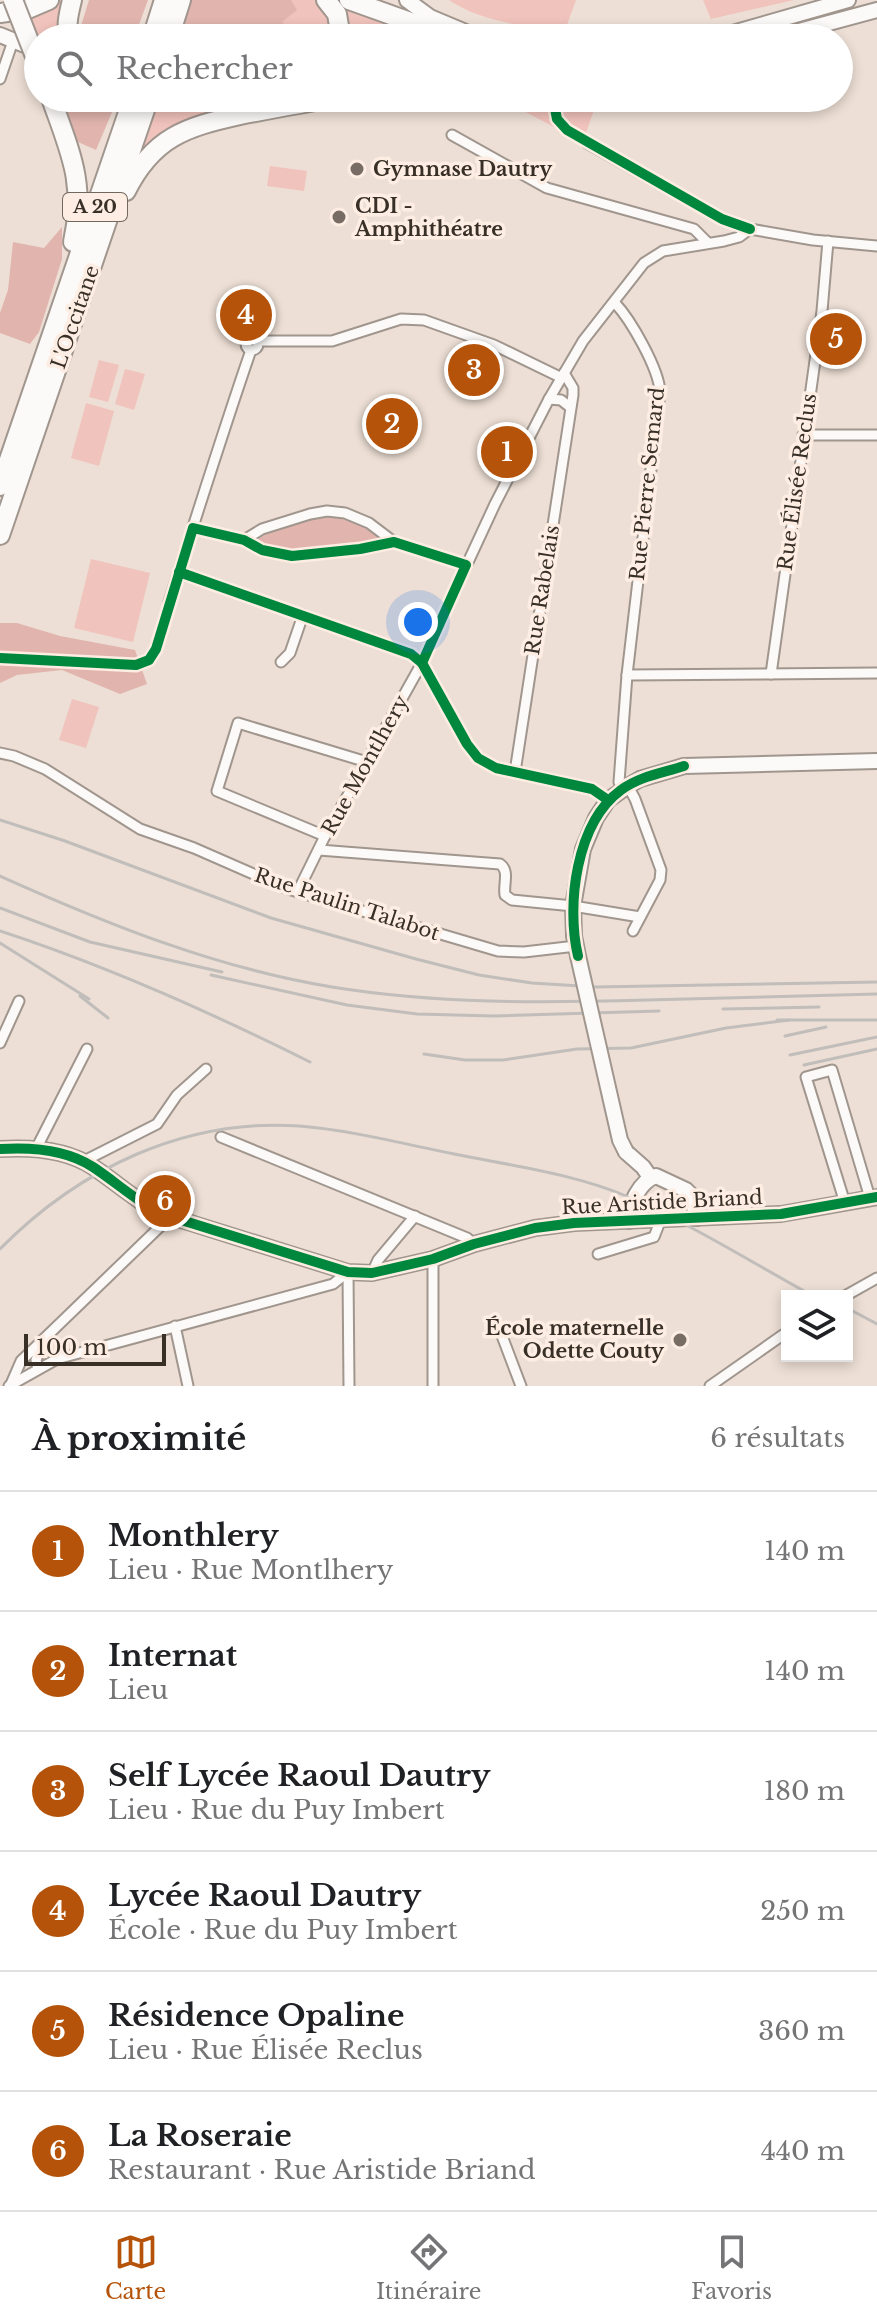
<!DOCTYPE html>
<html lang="fr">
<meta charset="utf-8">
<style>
body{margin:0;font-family:"Libre Baskerville",serif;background:#f6f6f6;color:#202124}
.controls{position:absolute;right:24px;bottom:24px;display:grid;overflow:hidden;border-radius:0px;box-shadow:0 4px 12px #0003}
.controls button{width:72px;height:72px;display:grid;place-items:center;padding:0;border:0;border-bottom:2px solid #e0e0e0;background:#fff;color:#202124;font:40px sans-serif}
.scale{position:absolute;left:24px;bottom:20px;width:142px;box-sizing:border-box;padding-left:8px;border:4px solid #382f27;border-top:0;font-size:22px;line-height:28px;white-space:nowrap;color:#382f27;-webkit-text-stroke:6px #fdede2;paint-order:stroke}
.you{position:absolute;left:418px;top:622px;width:28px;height:28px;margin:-20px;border:6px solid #fff;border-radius:50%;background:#1a73e8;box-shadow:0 0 0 12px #1a73e833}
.badge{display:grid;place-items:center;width:52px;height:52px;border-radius:50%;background:#b45309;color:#fff;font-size:26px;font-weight:700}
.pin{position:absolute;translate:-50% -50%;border:4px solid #fff;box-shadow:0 2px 8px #0006}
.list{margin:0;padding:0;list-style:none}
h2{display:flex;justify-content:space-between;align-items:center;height:104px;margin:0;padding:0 32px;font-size:34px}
h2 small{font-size:26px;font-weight:400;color:#757577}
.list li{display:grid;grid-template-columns:52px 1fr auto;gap:24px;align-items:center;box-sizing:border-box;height:120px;padding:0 32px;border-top:2px solid #e0e0e0}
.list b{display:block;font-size:30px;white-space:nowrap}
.list p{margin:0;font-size:26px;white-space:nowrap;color:#757577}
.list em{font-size:26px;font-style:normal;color:#757577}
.icon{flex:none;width:44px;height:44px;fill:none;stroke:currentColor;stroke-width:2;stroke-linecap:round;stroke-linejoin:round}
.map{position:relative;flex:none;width:877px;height:1386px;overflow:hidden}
.search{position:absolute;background:#fff;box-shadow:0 4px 12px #0003;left:24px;right:24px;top:24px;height:88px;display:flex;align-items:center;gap:20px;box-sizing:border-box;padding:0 28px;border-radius:44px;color:#757577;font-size:30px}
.sheet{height:824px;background:#fff}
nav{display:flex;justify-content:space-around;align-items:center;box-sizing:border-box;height:112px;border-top:2px solid #e0e0e0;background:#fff;font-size:22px;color:#757577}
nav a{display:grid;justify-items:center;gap:4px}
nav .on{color:#b45309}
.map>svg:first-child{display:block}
</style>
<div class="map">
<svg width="877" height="1386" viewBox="0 0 877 1386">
<rect width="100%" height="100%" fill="#eddfd5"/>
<!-- green -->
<g fill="#f0c3bc">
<path d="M57,0H68L65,38H35L26,16Z"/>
<path d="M189,0H321L337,38H177Z"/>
<path d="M338,0H340L445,38H349L348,19Z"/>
<path d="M449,0H576L563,36L559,32C521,25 482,22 449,0Z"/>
<path d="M703,0H794L711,19Z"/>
<path d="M491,98H547L546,103L556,128L518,108Z"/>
<path d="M560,98H598L586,133C567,133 561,114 560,98Z"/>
<path d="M158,102L218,105L274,103L211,117L135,165Z"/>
<path d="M270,166L307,171L304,191L267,186Z"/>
<path d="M99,360L119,365L108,402L89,397Z"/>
<path d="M125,369L145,374L134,410L115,404Z"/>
<path d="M86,403L114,411L99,466L71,458Z"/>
<path d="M91,559L150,573L133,642L74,628Z"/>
<path d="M72,699L99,707L86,748L59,740Z"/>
</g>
<!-- forest -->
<g fill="#e1b5ae">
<path d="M89,0H148L134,38H87L80,29Z"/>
<path d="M192,0H291L297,10L282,22L290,29L300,24L307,30L308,38H180Z"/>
<path d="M59,98H118L96,150L69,138Z"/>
<path d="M62,227V259L39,332L30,344L0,333V313L8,290L13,242L44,248Z"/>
<path d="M326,515L348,518L381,536L382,540L363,544L290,552L260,544L259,538L284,525Z"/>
<path d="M0,623H17L60,636L135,650L147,684L120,694L62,670L17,675L0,683Z"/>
</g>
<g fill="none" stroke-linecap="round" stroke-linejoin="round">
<!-- street casing -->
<g stroke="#a0968e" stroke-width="13">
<g id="street">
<path d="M0,79L13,41"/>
<path d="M452,135L547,188L694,229L707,242"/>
<path d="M587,143L722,219L750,229L813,240L877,246"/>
<path d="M615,303C631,320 659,369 660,392L627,675L619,782L622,789"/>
<circle cx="252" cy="344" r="6"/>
<path d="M257,341H332L401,319L424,320L494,345L562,378"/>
<path d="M549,399L561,400L570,407"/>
<path d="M803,435H877"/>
<path d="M193,528L244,540L262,550L292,556L360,549L394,542"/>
<path d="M244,540L262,529L310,514L327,511L345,513L369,523L394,542L466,565"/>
<path d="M179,572L411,654L422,663L467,744L478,758L496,768L592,789L608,800"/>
<path d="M169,602C196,518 222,434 251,350"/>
<path d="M281,662L290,653L303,615"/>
<path d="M771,674L822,311L828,241"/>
<path d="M627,675L877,673"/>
<path d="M0,753L14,756L45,769L140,829L194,848L288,889L498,951L524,952L576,946"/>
<path d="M515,772L573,395V388L564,373"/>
<path d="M628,786L635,799L661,870L660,880L633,931"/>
<path d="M325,836L217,791L238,723L367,762"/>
<path d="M319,850L500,864C510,871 503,884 505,895L512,900L573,906L640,917"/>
<path d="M298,891L325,836L418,670L495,504L549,399L583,341L644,263L663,251L724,241L739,237L750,229"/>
<path d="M0,1043L19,1001"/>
<path d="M221,1137L467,1238L474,1244"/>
<path d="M36,1149L87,1049"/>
<path d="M84,1161L157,1124L177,1095L206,1069"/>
<path d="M845,1203L806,1077L832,1070L870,1198"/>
<path d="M598,1254L654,1237L661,1219"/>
<path d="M433,1259V1386"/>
<path d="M348,1272L349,1386"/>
<path d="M372,1273L378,1260L415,1216"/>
<path d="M845,1296L877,1278"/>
<path d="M175,1326L188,1386"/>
<path d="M499,1328L521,1386"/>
<path d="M38,1369L36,1360L43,1343"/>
<path d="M11,1384L21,1361L170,1217"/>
<path d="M9,1386L57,1359L333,1284L348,1272"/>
<path d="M710,1386L787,1332"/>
</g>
</g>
<!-- secondary casing -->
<g stroke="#a0968e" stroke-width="18">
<g id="secondary">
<path d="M0,35L37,50"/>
<path d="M578,956L574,936L573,906L583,849L596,818L608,800L628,786L640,779L684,766L877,761"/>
<path d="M0,1149C31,1147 66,1149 93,1167C116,1182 137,1202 162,1214L348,1272L372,1273L433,1259L474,1244L535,1228L574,1223L781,1214L877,1197"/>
<path d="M626,1152L643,1167L650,1177"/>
<path d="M629,1221C628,1205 640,1181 656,1176L686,1190L691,1195L697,1218"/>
</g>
</g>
<!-- primary casing -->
<g stroke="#a0968e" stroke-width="18">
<g id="primary">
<path d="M407,0L430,17L480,38"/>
<path d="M715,38L848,0"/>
<path d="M773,38L877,10"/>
</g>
</g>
<!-- highway casing -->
<g stroke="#a0968e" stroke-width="22">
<g id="highway">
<path d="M326,0L337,14L341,38"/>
<path d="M349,0L455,38"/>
<path d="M0,13L28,9L49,0"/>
<path d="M70,38C65,26 69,13 72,0"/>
<path d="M152,38L164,0"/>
<path d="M169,38L181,0"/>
<path d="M51,98C70,152 86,183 73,242"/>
<path d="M126,191C153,137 186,127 240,115C271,109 302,103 333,98"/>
<path d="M0,486L133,98"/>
<path d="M0,535L149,98"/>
</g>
</g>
<!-- street -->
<use href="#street" stroke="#fcfaf9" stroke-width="9"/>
<!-- secondary -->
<use href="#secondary" stroke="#fcfaf9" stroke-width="14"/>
<!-- primary -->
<use href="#primary" stroke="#fcfaf9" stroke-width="14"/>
<!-- highway -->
<use href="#highway" stroke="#fcfaf9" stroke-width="18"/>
<!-- rail -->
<g stroke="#c0bdbb" stroke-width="3">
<path d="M0,820L65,841L271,918L416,959L479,975L532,983L596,987L877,982"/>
<path d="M0,876C107,924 216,968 332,987C437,1004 541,1003 647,1000C723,998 800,996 877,994"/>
<path d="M0,908L90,942L222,972"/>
<path d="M0,931C107,966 210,1012 310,1062"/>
<path d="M0,943L89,999"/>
<path d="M211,975L347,1005L417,1014L494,1016L659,1011"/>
<path d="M80,996L108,1018"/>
<path d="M723,1009L819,1007"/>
<path d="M777,1020H877"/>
<path d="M785,1036L826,1027"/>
<path d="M424,1054L465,1060H503L577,1049L631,1048L726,1028L789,1020"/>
<path d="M790,1055L877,1037"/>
<path d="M804,1065L877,1049"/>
<path d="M0,1249C79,1169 184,1118 299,1126C351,1130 403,1144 454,1154C514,1166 576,1174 631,1198C694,1226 753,1263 813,1296"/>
<path d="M847,1308L877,1324"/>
</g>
<!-- secondary-bridge casing -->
<g stroke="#a0968e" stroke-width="18" stroke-linecap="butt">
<path id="secondary-bridge" d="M578,956L620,1140L626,1152"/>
</g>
<!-- highway-bridge casing -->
<g stroke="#a0968e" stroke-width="22" stroke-linecap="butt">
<path id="highway-bridge" d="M13,0L38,64"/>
</g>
<!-- secondary-bridge -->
<use href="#secondary-bridge" stroke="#fcfaf9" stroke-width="14"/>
<!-- highway-bridge -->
<use href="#highway-bridge" stroke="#fcfaf9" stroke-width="18"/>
<!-- cycleway casing -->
<g stroke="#fdede2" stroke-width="15">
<g id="cycleway">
<path d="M553,98L557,119L567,130L722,219L750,229"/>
<path d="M179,572L411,654L422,663L467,744L478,758L496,768L592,789L608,800"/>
<path d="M0,658L136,665L149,660L156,649L193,528L244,540L262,550L292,556L360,549L394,542L466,565L422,663"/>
<path d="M578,956C566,905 576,823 621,790C640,776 663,773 684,766"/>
<path d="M0,1149C31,1147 66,1149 93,1167C116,1182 137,1202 162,1214L348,1272L372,1273L433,1259L474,1244L535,1228L574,1223L781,1214L877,1197"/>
</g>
</g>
<!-- cycleway -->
<use href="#cycleway" stroke="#00873e" stroke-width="10"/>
</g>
<!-- markers -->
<g fill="#776d64" stroke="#fdede2" stroke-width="3">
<circle cx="357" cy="169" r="8"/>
<circle cx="339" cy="217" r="8"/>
<circle cx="680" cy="1340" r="8"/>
</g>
<g text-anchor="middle" stroke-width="7" stroke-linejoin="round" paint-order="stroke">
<!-- shield labels -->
<rect fill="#fdede2" stroke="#73685f" stroke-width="2" x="63" y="193" width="64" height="28" rx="6"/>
<g font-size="18" font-weight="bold" fill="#382f27">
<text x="95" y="213">A 20</text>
</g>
<!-- poi labels -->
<g font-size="20" font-weight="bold" fill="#382f27" stroke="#fdede2" text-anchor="start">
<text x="373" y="176">Gymnase Dautry</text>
<text x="355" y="213">CDI -<tspan x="355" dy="23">Amphithéatre</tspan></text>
<text x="664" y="1335" text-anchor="end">École maternelle<tspan x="664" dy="23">Odette Couty</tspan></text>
</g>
<!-- street labels -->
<g font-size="20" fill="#382f27" stroke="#fdede2">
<text transform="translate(75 317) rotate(-71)" y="7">L'Occitane</text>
<text transform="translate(797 482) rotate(-82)" y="7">Rue Élisée Reclus</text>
<text transform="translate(647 484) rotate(-84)" y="7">Rue Pierre Semard</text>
<text transform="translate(542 590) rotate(-81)" y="7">Rue Rabelais</text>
<text transform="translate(365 765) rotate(-61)" y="7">Rue Montlhery</text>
<text transform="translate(347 904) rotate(18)" y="7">Rue Paulin Talabot</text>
<text transform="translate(662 1202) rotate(-3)" y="7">Rue Aristide Briand</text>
</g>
</g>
</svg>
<div class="controls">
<button><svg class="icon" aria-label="layers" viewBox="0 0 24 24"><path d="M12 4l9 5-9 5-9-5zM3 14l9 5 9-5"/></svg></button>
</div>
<div class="scale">100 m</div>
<div class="you"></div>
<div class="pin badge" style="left:507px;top:452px">1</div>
<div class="pin badge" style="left:392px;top:424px">2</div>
<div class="pin badge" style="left:474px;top:370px">3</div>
<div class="pin badge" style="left:246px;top:315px">4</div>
<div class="pin badge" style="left:836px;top:339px">5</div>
<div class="pin badge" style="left:165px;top:1201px">6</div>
<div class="search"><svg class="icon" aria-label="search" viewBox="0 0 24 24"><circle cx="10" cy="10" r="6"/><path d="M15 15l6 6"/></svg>Rechercher</div>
</div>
<section class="sheet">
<h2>À proximité<small>6 résultats</small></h2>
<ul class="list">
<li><span class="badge">1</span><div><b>Monthlery</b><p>Lieu · Rue Montlhery</p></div><em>140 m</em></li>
<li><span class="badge">2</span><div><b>Internat</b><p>Lieu</p></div><em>140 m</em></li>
<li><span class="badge">3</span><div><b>Self Lycée Raoul Dautry</b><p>Lieu · Rue du Puy Imbert</p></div><em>180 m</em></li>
<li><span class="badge">4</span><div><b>Lycée Raoul Dautry</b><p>École · Rue du Puy Imbert</p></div><em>250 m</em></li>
<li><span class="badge">5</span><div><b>Résidence Opaline</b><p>Lieu · Rue Élisée Reclus</p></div><em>360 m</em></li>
<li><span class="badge">6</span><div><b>La Roseraie</b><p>Restaurant · Rue Aristide Briand</p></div><em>440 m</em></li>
</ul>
</section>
<nav>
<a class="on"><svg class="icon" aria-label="map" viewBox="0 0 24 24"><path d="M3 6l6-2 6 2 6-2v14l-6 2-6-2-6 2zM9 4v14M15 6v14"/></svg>Carte</a>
<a><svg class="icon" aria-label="directions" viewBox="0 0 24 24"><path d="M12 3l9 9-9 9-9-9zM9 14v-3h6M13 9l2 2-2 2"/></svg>Itinéraire</a>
<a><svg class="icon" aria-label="saved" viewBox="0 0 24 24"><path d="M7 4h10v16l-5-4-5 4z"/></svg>Favoris</a>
</nav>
